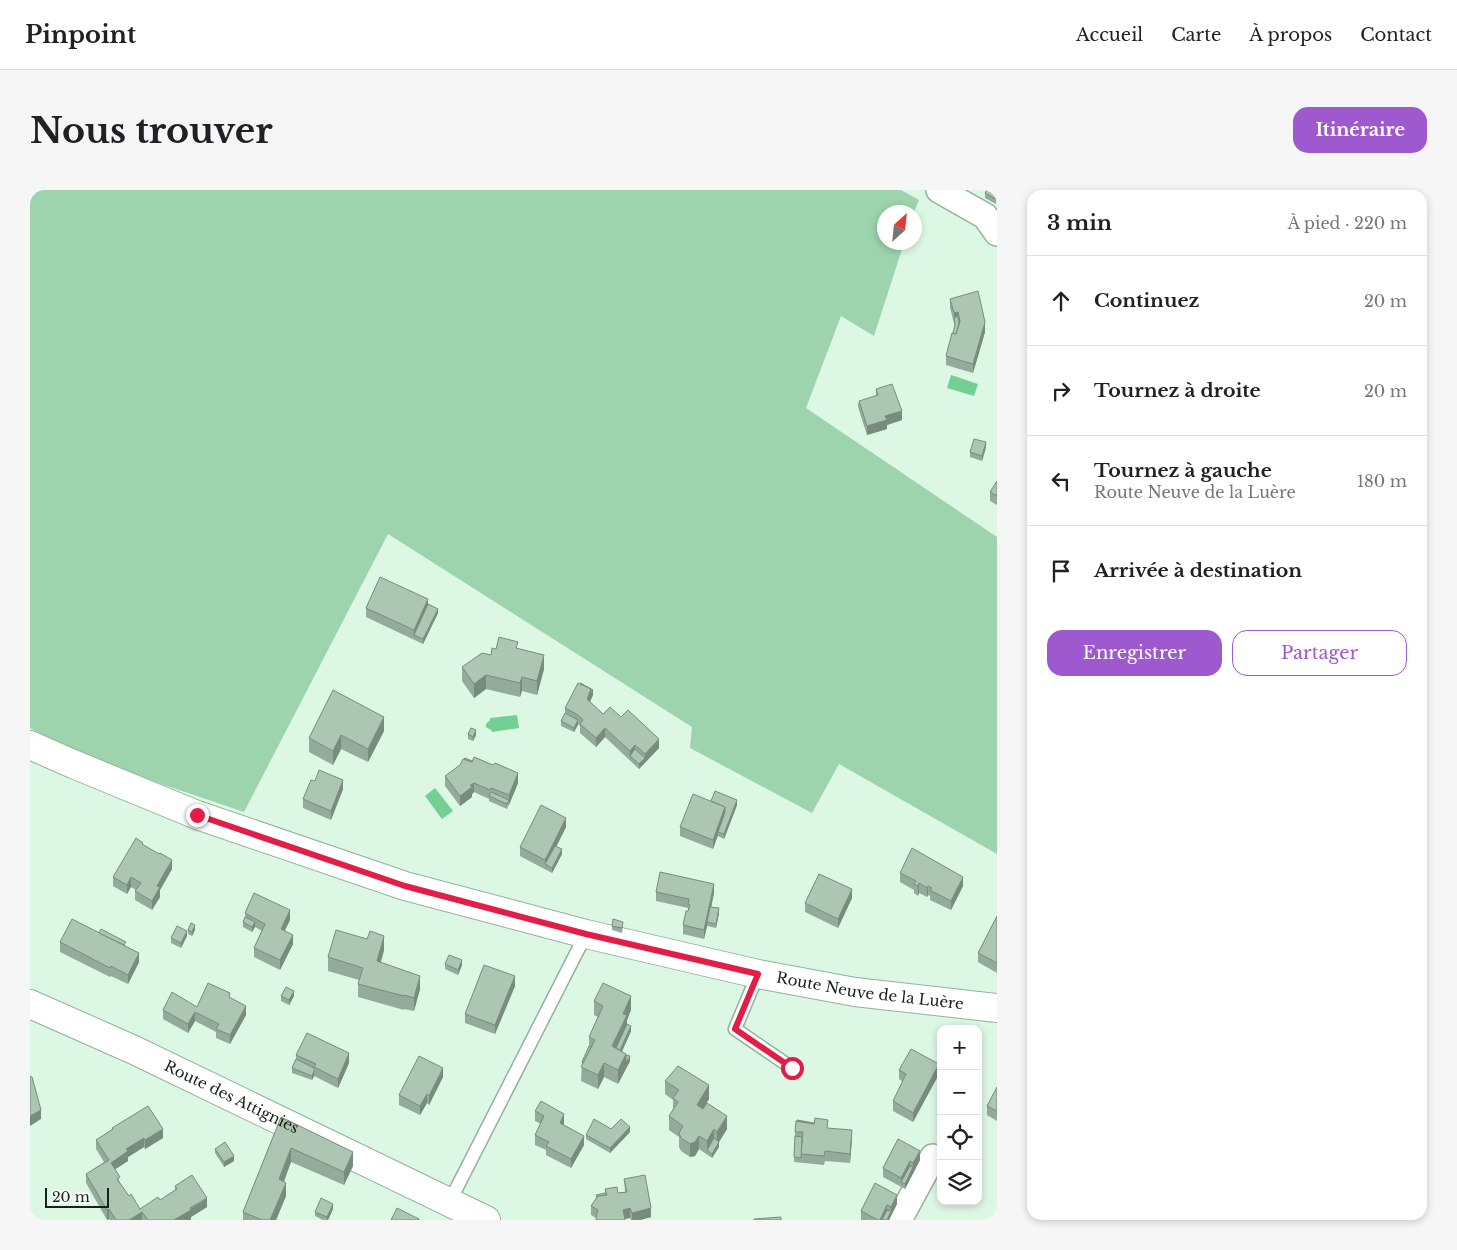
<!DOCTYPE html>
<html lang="fr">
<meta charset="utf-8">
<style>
body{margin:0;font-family:"Libre Baskerville",serif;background:#f6f6f6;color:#202124}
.controls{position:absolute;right:15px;bottom:15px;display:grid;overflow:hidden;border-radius:10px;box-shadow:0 2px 8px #0003}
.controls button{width:45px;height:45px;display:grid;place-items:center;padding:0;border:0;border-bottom:1px solid #e0e0e0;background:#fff;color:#202124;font:25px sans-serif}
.compass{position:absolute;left:847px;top:15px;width:45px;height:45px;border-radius:50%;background:#fff;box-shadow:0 2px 8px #0003;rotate:27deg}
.scale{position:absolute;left:15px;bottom:12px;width:64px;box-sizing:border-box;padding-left:5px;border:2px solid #18221b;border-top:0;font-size:14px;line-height:18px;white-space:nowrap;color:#18221b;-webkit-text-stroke:4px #f8fefa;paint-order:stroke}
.stop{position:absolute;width:15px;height:15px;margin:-11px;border:4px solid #e11d48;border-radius:50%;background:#fff}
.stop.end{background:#e11d48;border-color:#fff;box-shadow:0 1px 5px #0008}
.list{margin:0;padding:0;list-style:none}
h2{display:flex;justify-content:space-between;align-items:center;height:65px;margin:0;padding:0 20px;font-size:21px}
h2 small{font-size:16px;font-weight:400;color:#757577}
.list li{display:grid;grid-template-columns:32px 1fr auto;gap:15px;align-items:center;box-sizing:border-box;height:90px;padding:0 20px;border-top:1px solid #e0e0e0}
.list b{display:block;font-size:19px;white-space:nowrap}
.list p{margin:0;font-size:16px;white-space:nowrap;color:#757577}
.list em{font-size:16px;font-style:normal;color:#757577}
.actions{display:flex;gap:10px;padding:15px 20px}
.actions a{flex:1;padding:11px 0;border:1px solid #9e59ce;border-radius:15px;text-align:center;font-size:18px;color:#9e59ce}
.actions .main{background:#9e59ce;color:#fff}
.icon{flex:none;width:28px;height:28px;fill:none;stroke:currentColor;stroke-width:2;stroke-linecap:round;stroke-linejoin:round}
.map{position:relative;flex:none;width:967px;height:1030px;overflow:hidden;border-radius:15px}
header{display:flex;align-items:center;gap:30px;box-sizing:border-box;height:70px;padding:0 25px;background:#fff;border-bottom:1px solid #e0e0e0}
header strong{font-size:24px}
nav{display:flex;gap:28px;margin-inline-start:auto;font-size:18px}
.intro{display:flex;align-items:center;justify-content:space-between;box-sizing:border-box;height:120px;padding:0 30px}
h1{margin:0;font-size:35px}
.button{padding:12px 22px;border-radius:15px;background:#9e59ce;color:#fff;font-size:18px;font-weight:700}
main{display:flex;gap:30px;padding:0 30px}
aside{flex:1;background:#fff;border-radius:15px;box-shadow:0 2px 8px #0003}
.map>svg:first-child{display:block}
</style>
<header>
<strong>Pinpoint</strong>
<nav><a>Accueil</a><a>Carte</a><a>À propos</a><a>Contact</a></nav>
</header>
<div class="intro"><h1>Nous trouver</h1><a class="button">Itinéraire</a></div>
<main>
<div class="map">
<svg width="967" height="1030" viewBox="0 0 967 1030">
<rect width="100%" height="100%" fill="#dcf7e3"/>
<!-- grass -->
<path fill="#9dd4ae" d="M0,0H871L889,10L884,22H854V52L874,53L844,146L811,126L776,218L967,347V664L809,574L782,623L660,558L662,537L358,344L214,622L58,569L0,538Z"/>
<!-- water -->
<g fill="#74cf95">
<path d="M921,185L948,194L944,206L917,198Z"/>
<path d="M487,525L489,538L462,542L461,540L456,537V534L460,530V528Z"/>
<path d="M405,598L423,621L412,629L395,606Z"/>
</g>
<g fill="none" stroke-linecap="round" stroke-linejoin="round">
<!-- service casing -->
<g stroke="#96b09e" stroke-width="15">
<g id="service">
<path d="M728,784L705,839L762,878"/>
<path d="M419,1013L556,744"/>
</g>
</g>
<!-- minor casing -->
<g stroke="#96b09e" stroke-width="28">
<g id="minor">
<path d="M909,0L955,26L967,43"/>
<path d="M869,1030L903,967"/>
</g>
</g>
<!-- tertiary casing -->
<g stroke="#96b09e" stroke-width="30">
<g id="tertiary">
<path id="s1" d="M0,555L43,574L167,625L375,696L556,744L728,784L825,802L967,818"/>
<path id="s2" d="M0,814L104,860L456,1030"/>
</g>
</g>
<!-- service -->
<use href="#service" stroke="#fff" stroke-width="12"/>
<!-- minor -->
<use href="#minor" stroke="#fff" stroke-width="25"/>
<!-- tertiary -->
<use href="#tertiary" stroke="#fff" stroke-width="28"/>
</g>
<!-- wall -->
<g fill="#94aa9a">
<path d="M967,0L966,14L955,8V3Z"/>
<path d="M920,109L955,142L943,183L916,175V166L925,137L920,118Z"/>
<path d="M846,199L872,230L857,235V239L837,245L828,217V213L846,206Z"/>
<path d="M956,257L952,271L940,267V262Z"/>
<path d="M967,291V315L960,311V302Z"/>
<path d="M398,414L408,423L393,454L336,427V418Z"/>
<path d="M466,459H488L514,479L507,505L492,501L490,507L456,499L444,508L432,491V477L461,465Z"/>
<path d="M563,505L560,512L573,524L591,527L629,558L609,579L575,547L566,557L550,543V536L548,534L544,542L531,536V531L535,523V518Z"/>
<path d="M354,541L338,572L311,559L303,575L279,562V548Z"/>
<path d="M438,544L446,545L443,551L438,549Z"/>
<path d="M415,586L488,593L477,619L459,611V609L444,602L442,604V607L430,616L415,596Z"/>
<path d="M313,599L301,630L273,618V609Z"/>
<path d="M681,611L707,615L694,649L688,646V645L683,659L650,646V637Z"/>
<path d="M536,637L526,657L532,664L522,683L490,666V657Z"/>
<path d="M113,655L142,679L130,700V707L122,720L105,710V701L106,700L101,697L97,704L83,696V687Z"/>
<path d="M870,683L933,696L921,720L900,710V706L898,705L897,707L889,703L888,706L884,703V700L870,692Z"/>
<path d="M626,702L684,703L681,717L689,723L686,738L677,736L674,749L653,744V735L658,721V718L626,711Z"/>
<path d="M822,708L808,738L775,722V713Z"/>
<path d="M215,723L260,730L255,740L263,754L250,780L224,767V758L232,741L225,737L222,742L213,737V732L215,727Z"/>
<path d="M967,726V783L948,772V763Z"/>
<path d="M582,736H593L592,743L582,740Z"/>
<path d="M158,740H165L162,746L158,744Z"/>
<path d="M157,746L151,758L141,753V748Z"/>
<path d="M30,752L96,756L109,772L98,794L81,786L80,787L30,762Z"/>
<path d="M354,760L351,772L390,799L384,821L374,819V820L328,807V794L329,790L298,781V767Z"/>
<path d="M415,774L432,775L428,785L415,779Z"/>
<path d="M485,796L465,844L435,833V824Z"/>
<path d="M251,806H264L259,815L251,811Z"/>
<path d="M200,808L216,825L200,854L186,848V842L165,831L158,843L133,829V820L167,817Z"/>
<path d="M564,811L601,820L597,830V834L601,841L592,861L600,871L588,894L574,887L568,899L551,891L552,872L559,856V847L568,827L564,825Z"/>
<path d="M266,865L319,873L308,898L284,886L282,890L262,883V878L266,869Z"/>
<path d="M869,880L909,884L883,932L863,921V911L873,892L869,889Z"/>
<path d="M413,887L399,915L397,913L390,925L369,915V905Z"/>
<path d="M635,891L679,909L673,918L697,939L689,952V957L682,968L669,959L665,966L660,967L651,961L649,957V947L639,940V926L643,919V910L635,904Z"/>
<path d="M967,897V931L957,925V916Z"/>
<path d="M505,921L534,933V935L554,955L541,978L516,965V960L505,955V945L511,934L505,931Z"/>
<path d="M251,927L323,976L314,995L261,972L254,992L256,1006L246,1030H213V1022Z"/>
<path d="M82,938L133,948L115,959L114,957L98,967V971L85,979L90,993L99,1006L110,1019L130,1010L145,1000V996L177,1017L161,1027V1029L160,1030H80L79,1029L77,1030L56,993V984L74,972L66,959V950L82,940Z"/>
<path d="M798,938L822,949L820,973L795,971L794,975L764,972L765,942Z"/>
<path d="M581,939L600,942L580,963L556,949V945Z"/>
<path d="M868,949L890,970L875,999L853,987V978Z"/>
<path d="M185,959L204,971L194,977L185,963Z"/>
<path d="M594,989L621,1027L610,1030H601L600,1028L595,1029L566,1028L561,1025V1016L566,1008V1005L575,1003V999L588,1003L595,1002Z"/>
<path d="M845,993L867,1014L859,1030H831V1021Z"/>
<path d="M303,1019L298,1030H293L285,1026V1022Z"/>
</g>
<!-- shaded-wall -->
<g fill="#788b7d">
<path d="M928,122V131L924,128V133V123Z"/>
<path d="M955,132V142L943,183V174Z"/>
<path d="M872,221V230L857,235V239L837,245V236L855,226Z"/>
<path d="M956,252V257L952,271V266Z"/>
<path d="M398,409V419L384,445V440Z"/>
<path d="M408,419V423L393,454V449Z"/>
<path d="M514,465V479L507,505V491Z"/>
<path d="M456,485V499L444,508V494Z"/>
<path d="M492,487V501L490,507V493Z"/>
<path d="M561,499L563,500V505L557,518V509Z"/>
<path d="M354,527V541L338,572V559Z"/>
<path d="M548,530V535L544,542V538Z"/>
<path d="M575,538V547L566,557V548Z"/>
<path d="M446,540V545L443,551V547Z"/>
<path d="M311,545V559L303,575V561Z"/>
<path d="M629,549V558L609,579V574L615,568V564Z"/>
<path d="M605,555V564L600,566V561Z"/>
<path d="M488,583V593L479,615V605Z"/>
<path d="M313,590V599L301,630V621Z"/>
<path d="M444,593V602L442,604V607L430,616V606Z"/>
<path d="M707,610V615L694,649V644Z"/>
<path d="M695,617V626L688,642V645L683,659V650Z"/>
<path d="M536,628V637L517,675L515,674V670Z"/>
<path d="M532,659V664L522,683V678Z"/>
<path d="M142,670V679L130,700V707L122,720V711L127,696Z"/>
<path d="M101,687V697L97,704V695Z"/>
<path d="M933,687V696L921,720V711Z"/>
<path d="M889,693V703L888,706V696Z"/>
<path d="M684,694V703L678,732H677V736L674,749V740Z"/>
<path d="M898,696V705L897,707V698Z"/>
<path d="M822,699V708L808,738V729Z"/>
<path d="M689,718V723L686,738V734Z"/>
<path d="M260,720V730L251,748V739Z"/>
<path d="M225,732V737L222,742V737Z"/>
<path d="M165,735V740L162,746V742Z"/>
<path d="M157,741V746L151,758V753Z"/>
<path d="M263,745V754L250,780V770Z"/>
<path d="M354,746V760L347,785V771Z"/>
<path d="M109,763V772L98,794V785Z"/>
<path d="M432,770V775L428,785V780Z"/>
<path d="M390,786V799L384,821V808Z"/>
<path d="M485,786V796L465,844V835Z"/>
<path d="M264,801V806L259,815V810Z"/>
<path d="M601,806V820L597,830V839L584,866L582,856L593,824Z"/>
<path d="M216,816V825L200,854V845Z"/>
<path d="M165,822V831L158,843V834Z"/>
<path d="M601,836V841L590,866V861Z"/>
<path d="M319,863V873L308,898V889Z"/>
<path d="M596,864V873L600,866V871L588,894V880Z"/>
<path d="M574,873V887L568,899V885Z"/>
<path d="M909,874V884L883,932V923Z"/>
<path d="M413,878V887L399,915V906Z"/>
<path d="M284,881V886L282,890V886Z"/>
<path d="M679,895V909L669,925L667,915Z"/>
<path d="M397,904V913L390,925V916Z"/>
<path d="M11,920V929L0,936V926Z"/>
<path d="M534,924V933L530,942V933Z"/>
<path d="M697,926V939L689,952V957L682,968V964L687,955V942Z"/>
<path d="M600,937V942L580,963V958Z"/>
<path d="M133,939V948L115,959V950Z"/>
<path d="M684,939V953L677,960V965V951Z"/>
<path d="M822,940V949L820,973V964Z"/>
<path d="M554,946V955L541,978V969Z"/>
<path d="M669,946V959L665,966L660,967V954Z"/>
<path d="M114,948V957L98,967V971L81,982V973L96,959Z"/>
<path d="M261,958V972L249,1003V989Z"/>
<path d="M890,961V970L875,999V994L883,977V973Z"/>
<path d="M323,962V976L314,995V982Z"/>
<path d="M204,966V971L194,977V972Z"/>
<path d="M880,971V980L871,992V997V988Z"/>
<path d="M256,993V1006L246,1030H240Z"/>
<path d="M867,1005V1014L859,1030H857L861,1021V1017Z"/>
<path d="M177,1008V1017L161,1027V1029L160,1030H144Z"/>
<path d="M303,1014V1019L298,1030H297V1027Z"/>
<path d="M857,1015V1024L854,1030H850Z"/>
<path d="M600,1018V1028L593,1029V1020Z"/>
<path d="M621,1018V1027L610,1030H602V1023Z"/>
<path d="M79,1019V1029L77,1030V1020Z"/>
<path d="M112,1022V1030H99Z"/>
</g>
<!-- building -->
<g fill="#acc6b3" stroke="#788b7d">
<path d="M957,0H967L966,9L955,3Z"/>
<path d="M948,101L955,132L943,174L916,166L922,143L926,144L930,131L928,122L924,123L920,109Z"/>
<path d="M928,126L929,133L926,144L923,143L925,135L924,128Z"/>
<path d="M862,194L872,221L855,226L857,230L837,236L829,211L848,205L846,199Z"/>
<path d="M944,249L956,252L952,266L940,262Z"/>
<path d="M967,291V306L960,302Z"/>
<path d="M350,387L398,409L384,440L336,418Z"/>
<path d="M398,414L408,419L393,449L384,445Z"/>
<path d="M469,447L488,452L486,458L514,465L507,491L492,487L490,493L456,485L444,494L432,477L452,463L461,465L462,458L466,459Z"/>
<path d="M548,493L561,499L557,509L573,524L580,517L591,527L598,520L629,549L615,564L605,555L600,561L575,538L566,548L550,534L553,530L548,525L535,518Z"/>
<path d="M550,493L563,500L561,504V499Z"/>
<path d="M303,500L354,527L338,559L311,545L303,561L279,548Z"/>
<path d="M535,523L548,530L544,538L531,531Z"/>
<path d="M441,538L446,540L443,547L438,544Z"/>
<path d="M605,559L615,568L609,574L600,566Z"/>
<path d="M444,567L463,575L465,573L488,583L479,605L461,598L460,600L444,593L440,595L442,597L430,606L415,586L430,575L433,569L442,572Z"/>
<path d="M435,568L442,571V572L434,569Z"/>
<path d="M289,580L313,590L301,621L273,609L281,590L285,591Z"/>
<path d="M685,601L707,610L694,644L688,642L695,622V617L681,611Z"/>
<path d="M461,602L479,610L477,614L459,606Z"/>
<path d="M663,604L695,617L683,650L650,637Z"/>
<path d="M511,615L536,628L515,670L490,657Z"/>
<path d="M106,648L113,653L112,654L129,664L130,663L142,670L127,696L130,697L122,711L105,701L111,693L101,687L97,695L83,687Z"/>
<path d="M525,656L532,659L522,678L515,674Z"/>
<path d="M882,658L933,687L921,711L900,700L902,698L898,696L897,698L889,693L888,696L884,694L886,691L870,683Z"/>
<path d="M630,682L684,694L674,740L653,735L656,721H658L660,715L658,714L659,709L626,702Z"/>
<path d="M789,684L822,699L808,729L775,713Z"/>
<path d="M224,703L260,720L251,739L263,745L250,770L224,758L235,734L215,723Z"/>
<path d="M680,717L689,718L686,734L677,732Z"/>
<path d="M967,726V773L948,763Z"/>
<path d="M215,727L225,732L222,737L213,732Z"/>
<path d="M42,729L109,763L98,785L81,776L80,778L30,752Z"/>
<path d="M583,729L593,732L592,738L582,736Z"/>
<path d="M161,733L165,735L162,742L158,740Z"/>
<path d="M147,736L157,741L151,753L141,748Z"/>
<path d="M71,739L96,752L94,755L69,743Z"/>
<path d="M306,740L337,749L340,741L354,746L347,771L390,786L384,808L374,805V806L328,794L333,778L298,767Z"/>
<path d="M419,765L432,770L428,780L415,774Z"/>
<path d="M454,775L485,786L465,835L435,824Z"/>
<path d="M178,793L200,803L199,807L216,816L200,845L186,839L189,834L165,822L158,834L133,820L142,802L167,817Z"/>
<path d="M573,793L601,806L593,824L597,825L582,856L596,864L588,880L574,873L568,885L551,877L565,850L559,847L573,816L564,811Z"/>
<path d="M256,797L264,801L259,810L251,806Z"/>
<path d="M597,834L601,836L590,860L586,858Z"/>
<path d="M277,843L319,863L308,889L284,877L286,874L266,865Z"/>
<path d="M559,856L561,857L553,873L552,872Z"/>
<path d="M881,859L909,874L883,923L863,911L876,884L869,880Z"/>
<path d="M596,865L600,866L596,873Z"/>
<path d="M389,866L413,878L399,906L397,904L390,916L369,905Z"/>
<path d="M266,869L284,878V881L282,886L262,878Z"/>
<path d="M648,876L679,895L667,915L673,919L677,913L697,926L687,942L684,939L677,951L669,946L665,952L660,954L651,948L649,943L653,936L639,926L648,912L643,908L649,900L635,891Z"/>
<path d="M0,886L2,887L11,920L0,926Z"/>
<path d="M967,897V921L957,916Z"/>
<path d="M511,911L534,924L530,933L554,946L541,969L516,956L519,952L505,945L514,926L505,921Z"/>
<path d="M118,916L133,939L115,950L114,948L96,959L98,961L81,973L90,987L87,989L99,1006L101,1004L110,1019L128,1007L130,1010L147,999L145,996L162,985L177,1008L160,1018L161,1020L144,1030H118L112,1022L99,1030H86L79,1019L77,1020L56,984L79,970L66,950L83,939L82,938Z"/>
<path d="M251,927L323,962L314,982L261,958L249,989L256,993L240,1030H232L213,1022Z"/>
<path d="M785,928L798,930L797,938L822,940L820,964L795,961L794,966L771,964L773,942H765L766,931L784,934Z"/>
<path d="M564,929L581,939L591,929L600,937L580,958L556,945Z"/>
<path d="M767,930L784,933V934L767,931Z"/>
<path d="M765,946L772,947L771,968L764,967Z"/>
<path d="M684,948L689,952L682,964L677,960Z"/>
<path d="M868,949L890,961L883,973L880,971L871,988L853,978Z"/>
<path d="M195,952L204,966L194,972L185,959Z"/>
<path d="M880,976L883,977L875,994L871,992Z"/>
<path d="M615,985L621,1018L602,1023L600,1018L593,1020L595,1030H566L567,1023L568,1020L561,1016L568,1006L577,1005L575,999L587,997L588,1003L597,1002L594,989Z"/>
<path d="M845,993L867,1005L861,1017L857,1015L850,1030H848L831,1021Z"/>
<path d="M575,1003L576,1005L568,1006L567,1007L566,1005Z"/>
<path d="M291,1008L303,1014L297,1027L285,1022Z"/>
<path d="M367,1018L389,1029V1030H361Z"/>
<path d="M857,1020L861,1021L857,1030H852Z"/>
<path d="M751,1027V1030H724V1029Z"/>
</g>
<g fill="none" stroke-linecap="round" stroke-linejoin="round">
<!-- route -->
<path stroke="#e11d48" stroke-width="6" d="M167,625L375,696L556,744L728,784L705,839L762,878"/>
</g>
<g text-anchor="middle" stroke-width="4" stroke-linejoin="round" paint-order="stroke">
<!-- street labels -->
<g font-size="15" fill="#18221b" stroke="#f8fefa">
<text dy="5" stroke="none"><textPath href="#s1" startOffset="878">Route Neuve de la Luère</textPath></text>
<text dy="5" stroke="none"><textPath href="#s2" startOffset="222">Route des Attignies</textPath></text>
</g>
</g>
</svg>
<div class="controls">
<button>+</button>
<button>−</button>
<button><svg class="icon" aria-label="locate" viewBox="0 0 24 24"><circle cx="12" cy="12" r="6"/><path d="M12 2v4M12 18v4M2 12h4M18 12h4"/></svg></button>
<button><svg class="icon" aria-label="layers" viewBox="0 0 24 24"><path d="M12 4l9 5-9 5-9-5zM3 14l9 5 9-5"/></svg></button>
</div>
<svg class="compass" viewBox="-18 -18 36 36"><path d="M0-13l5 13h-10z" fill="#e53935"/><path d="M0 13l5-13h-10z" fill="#757577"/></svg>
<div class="scale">20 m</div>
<div class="stop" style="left:762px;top:878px"></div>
<div class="stop end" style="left:167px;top:625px"></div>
</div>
<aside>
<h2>3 min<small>À pied · 220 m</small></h2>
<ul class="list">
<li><svg class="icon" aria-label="ahead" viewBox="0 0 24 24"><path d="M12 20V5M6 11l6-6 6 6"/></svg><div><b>Continuez</b></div><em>20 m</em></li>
<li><svg class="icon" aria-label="right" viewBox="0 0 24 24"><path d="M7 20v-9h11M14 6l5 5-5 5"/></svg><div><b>Tournez à droite</b></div><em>20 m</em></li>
<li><svg class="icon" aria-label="left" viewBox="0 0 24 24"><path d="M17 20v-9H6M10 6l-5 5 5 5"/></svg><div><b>Tournez à gauche</b><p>Route Neuve de la Luère</p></div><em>180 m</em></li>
<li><svg class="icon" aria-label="arrive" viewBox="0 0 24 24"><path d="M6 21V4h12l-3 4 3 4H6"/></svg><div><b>Arrivée à destination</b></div></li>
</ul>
<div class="actions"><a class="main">Enregistrer</a><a>Partager</a></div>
</aside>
</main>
